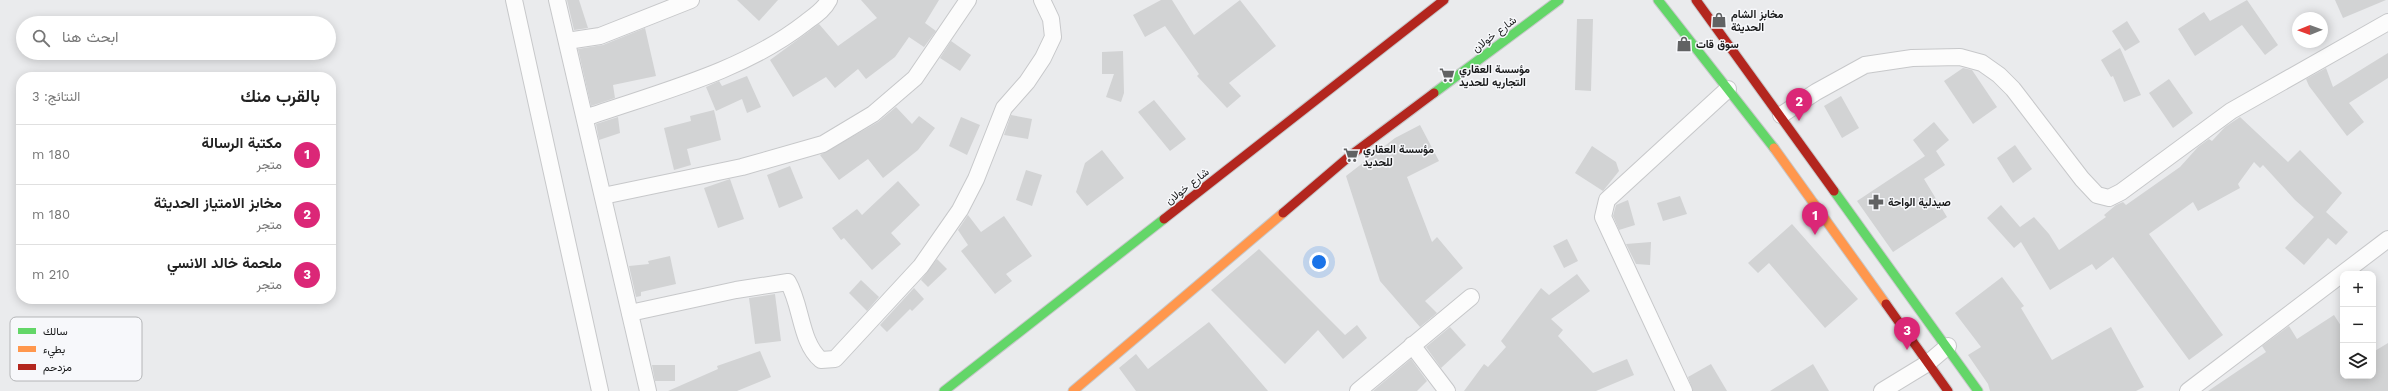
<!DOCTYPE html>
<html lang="ar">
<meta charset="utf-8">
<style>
body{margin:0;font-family:"Work Sans",Vazirmatn,sans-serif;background:#f2f2f2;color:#222;direction:rtl}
.controls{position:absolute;right:12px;bottom:12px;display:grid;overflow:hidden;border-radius:8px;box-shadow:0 2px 10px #0003}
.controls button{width:36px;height:36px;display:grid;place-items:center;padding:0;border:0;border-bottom:1px solid #e0e0e0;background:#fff;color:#222;font:20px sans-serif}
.compass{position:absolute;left:2292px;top:12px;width:36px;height:36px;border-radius:50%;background:#fff;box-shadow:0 2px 10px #0003;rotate:269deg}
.you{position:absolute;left:1319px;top:262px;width:14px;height:14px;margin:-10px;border:3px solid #fff;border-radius:50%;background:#1a73e8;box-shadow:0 0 0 6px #1a73e833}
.badge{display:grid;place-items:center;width:26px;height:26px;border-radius:50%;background:#db2777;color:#fff;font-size:13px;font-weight:700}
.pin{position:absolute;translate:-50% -33px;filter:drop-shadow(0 1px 2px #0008)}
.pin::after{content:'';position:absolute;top:21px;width:14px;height:12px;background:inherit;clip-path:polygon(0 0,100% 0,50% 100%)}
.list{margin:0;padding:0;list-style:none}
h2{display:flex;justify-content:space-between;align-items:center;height:52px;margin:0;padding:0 16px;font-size:17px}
h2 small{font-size:13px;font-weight:400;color:#767676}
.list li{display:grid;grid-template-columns:26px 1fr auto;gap:12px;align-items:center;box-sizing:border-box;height:60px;padding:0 16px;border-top:1px solid #e0e0e0}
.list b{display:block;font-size:15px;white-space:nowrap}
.list p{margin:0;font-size:13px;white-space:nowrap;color:#767676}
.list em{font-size:13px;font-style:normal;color:#767676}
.icon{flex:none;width:22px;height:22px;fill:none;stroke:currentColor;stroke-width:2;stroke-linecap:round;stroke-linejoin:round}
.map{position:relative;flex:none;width:2388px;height:391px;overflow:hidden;direction:ltr}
.search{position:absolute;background:#fff;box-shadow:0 2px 10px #0003;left:16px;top:16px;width:320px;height:44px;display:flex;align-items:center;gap:10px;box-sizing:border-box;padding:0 14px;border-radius:22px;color:#767676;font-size:15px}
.panel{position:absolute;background:#fff;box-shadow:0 2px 10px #0003;left:16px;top:72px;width:320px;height:232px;border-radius:16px;direction:rtl}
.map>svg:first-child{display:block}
</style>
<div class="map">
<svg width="2388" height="391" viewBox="0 0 2388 391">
<rect width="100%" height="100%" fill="#eaebed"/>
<!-- building -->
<g fill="#d2d3d4">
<path d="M567,0H579L588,28L574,30Z"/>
<path d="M737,0H778L759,21Z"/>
<path d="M861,0H939L925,23L936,31L924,47L909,37L895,57L866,79L858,69L835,88L826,77L793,97L770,60L819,24L838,46L877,18Z"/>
<path d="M1161,0H1172L1194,35L1240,0L1276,46L1229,83L1241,96L1227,108L1197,76L1199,74L1165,26L1145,37L1133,15Z"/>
<path d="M2247,0L2278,45L2265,55L2242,25L2195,56L2178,29L2204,12L2210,21Z"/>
<path d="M2335,0H2386L2343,18Z"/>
<path d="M1577,19H1593L1591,91L1575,90Z"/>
<path d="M2127,21L2140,42L2125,51L2112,31Z"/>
<path d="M645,28L656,76L613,85L615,98L591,106L578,49L603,45Z"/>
<path d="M951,41L971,55L960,71L940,58Z"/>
<path d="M2120,48L2141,95L2124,102L2113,76L2111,77L2101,60Z"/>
<path d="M1123,51L1124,93L1121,102L1106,97L1114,74H1102V52Z"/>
<path d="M2388,53V78L2349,103L2364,122L2347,136L2309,86L2306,79L2326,68L2333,87Z"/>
<path d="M1963,68L1972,70L1997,107L1973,124L1944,81Z"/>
<path d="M747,76L761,107L747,113L742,99L716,111L706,87L719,81L722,86Z"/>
<path d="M2169,79L2193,113L2173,128L2149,93Z"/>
<path d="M1841,96L1859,128L1842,138L1824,106Z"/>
<path d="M1154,100L1186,139L1170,151L1138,112Z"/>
<path d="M896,107L912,124L919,116L935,128L918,150L883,178L868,159L839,180L820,155L878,122Z"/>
<path d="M714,110L721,140L687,149L691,165L674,170L664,128L691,121L690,116Z"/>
<path d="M1011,115L1032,119L1028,139L1004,135Z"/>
<path d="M618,117L620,133L599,140L596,124Z"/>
<path d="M961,117L980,125L967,155L949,146Z"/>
<path d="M2240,117L2288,162L2300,150L2342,193L2326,212L2348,232L2336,245L2328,238L2304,265L2285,248L2314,217L2295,200L2263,165L2260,168L2254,162L2238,184L2240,188L2198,211L2193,202L2149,234L2223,335L2189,360L2113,257L2096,270L2092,264L2050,290L2021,242L2014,248L1987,218L2001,205L2020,227L2034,217L2049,234L2059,250L2106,217L2104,215L2116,205L2123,202L2126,205L2180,167L2198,147L2209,139L2212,141L2225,127Z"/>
<path d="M1934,122L1949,140L1936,151L1945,165L1924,179L1947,217L1893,252L1857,201L1925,156L1913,140Z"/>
<path d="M1420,125L1439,161L1407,177L1432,242L1437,237L1463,268L1425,301L1437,313L1420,327L1380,281L1346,176L1395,138Z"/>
<path d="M2015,145L2032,169L2013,183L1997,158Z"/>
<path d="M1592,146L1616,162L1619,171L1603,191L1575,173Z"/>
<path d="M1102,150L1124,178L1087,206L1076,192L1085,163Z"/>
<path d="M790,166L803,198L779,208L767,175Z"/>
<path d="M1026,170L1042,175L1032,206L1016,200Z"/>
<path d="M730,179L744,219L718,228L704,188Z"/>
<path d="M898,181L920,205L891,233L901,244L872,270L844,238L841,240L832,228L857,209L862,215Z"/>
<path d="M1680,196L1687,214L1663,221L1657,203Z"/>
<path d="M1628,200L1635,225L1619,230L1613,216L1616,205Z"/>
<path d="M968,215L981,232L1004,216L1032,256L1006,274L1012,281L995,294L961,251L968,245L958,230Z"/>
<path d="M1792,224L1858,299L1825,328L1769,263L1758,273L1748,263Z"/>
<path d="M1567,239L1578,261L1564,268L1553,246Z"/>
<path d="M1651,242L1650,265L1636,264L1626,244Z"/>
<path d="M1259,249L1345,335L1357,325L1367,338L1343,359L1318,330L1285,364L1211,290Z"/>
<path d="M670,256L676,284L641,292V296L636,297L629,266L649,264L648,261Z"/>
<path d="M937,259L947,269L928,287L921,280Z"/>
<path d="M1577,274L1590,291L1551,319L1563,330L1558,336L1593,373L1627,359L1634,375L1596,391H1464L1484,364L1488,367L1506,347L1501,341L1541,288L1549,295Z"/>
<path d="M2002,277L2024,306L2021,308L2052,360L2111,327L2144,387L2136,391H1990L1988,384L1968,355L1981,347L1955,313Z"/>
<path d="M861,280L879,297L867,311L849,293Z"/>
<path d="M914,288L924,299L912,311L910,309L887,332L880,325Z"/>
<path d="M775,294L781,341L755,344L749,298Z"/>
<path d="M2334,315L2343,329V376H2373V352L2388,343V391H2208L2266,352L2262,346L2289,326L2297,339Z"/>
<path d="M1209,322L1268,391H1136L1119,368L1136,354L1148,369Z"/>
<path d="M1450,327L1466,345L1441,368L1426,347Z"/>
<path d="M760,351L771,377L737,391H668L718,369L717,366Z"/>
<path d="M1411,359L1427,381L1417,391H1373Z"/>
<path d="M1711,364L1727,391H1693L1688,377Z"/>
<path d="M1813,364L1829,391H1770Z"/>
<path d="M652,365H675V381H655Z"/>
</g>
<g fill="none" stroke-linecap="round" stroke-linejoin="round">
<!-- street casing -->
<g stroke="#c7c8ca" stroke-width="18">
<g id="street">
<path d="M514,0L600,391"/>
<path d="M557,0L648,391"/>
<path d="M567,41L600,36L691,0"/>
<path d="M1781,115L1816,92L1865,65L1912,58L1960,57L1982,63L1999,75L2013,89L2082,179L2097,195L2109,198L2121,192L2231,111L2388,22"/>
<path d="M585,118C659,92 742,72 805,23C814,16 824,10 829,0"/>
<path d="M603,196L742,167L823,144L873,114L915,78L968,0"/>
<path d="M630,313L736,290L788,282C802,306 800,342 821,360L835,359L921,266L960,210L976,179L1004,108L1027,82L1043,58L1053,37L1051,19L1042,0"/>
<path d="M1412,345L1447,391"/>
<path d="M1358,391L1471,297"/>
<path d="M1684,391L1603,217L1607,200L1728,89"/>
<path d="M1882,391L1928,363L1948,346"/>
<path d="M2188,391L2388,239"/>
</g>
</g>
<!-- fast casing -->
<g stroke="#c7c8ca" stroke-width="11">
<g id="fast">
<path d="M1658,0L1774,148"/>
<path d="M1434,93L1559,0"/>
<path d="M1834,191L1978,391"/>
<path d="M944,391L1164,219"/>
</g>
</g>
<!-- slow casing -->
<g stroke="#c7c8ca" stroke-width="11">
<g id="slow">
<path d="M1774,148L1886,304"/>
<path d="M1073,391L1283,213"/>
</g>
</g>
<!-- jam casing -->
<g stroke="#c7c8ca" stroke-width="11">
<g id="jam">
<path d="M1696,0L1834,191"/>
<path d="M1283,213L1351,155L1434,93"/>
<path d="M1164,219L1444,0"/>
<path d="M1886,304L1948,391"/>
</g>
</g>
<!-- street -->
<use href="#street" stroke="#fcfcfc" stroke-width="16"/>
<!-- fast -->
<use href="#fast" stroke="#63d668" stroke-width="9"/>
<!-- slow -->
<use href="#slow" stroke="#ff974d" stroke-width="9"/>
<!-- jam -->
<use href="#jam" stroke="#b3261e" stroke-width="9"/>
</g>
<!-- icons -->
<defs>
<g id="shop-bare" transform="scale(1.2)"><path d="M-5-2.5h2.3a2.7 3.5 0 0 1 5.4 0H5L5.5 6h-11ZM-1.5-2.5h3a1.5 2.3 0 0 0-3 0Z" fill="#616263" stroke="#f7f8fb" stroke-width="2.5" paint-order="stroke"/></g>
<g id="supermarket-bare" transform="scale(1.2)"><path d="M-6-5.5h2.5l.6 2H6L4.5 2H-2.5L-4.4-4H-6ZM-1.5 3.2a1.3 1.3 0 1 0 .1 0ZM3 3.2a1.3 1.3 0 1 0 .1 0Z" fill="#616263" stroke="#f7f8fb" stroke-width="2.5" paint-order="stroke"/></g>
<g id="pharmacy-bare" transform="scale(1.2)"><path d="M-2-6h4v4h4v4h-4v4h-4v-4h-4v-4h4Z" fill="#616263" stroke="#f7f8fb" stroke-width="2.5" paint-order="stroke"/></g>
</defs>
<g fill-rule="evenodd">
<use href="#shop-bare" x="1719" y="20"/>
<use href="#shop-bare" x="1684" y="44"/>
<use href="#supermarket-bare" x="1447" y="75"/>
<use href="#supermarket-bare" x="1351" y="155"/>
<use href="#pharmacy-bare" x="1876" y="202"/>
</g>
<g text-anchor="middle" stroke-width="3" stroke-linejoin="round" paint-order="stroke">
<!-- poi labels -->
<g font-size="11" font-weight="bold" fill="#171819" stroke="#f7f8fb" text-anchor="start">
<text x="1731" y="18">مخابز الشام<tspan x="1731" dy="13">الحديثة</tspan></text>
<text x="1696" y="48">سوق قات</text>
<text x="1459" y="73">مؤسسة العقاري<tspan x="1459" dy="13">التجاريه للحديد</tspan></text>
<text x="1363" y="153">مؤسسة العقاري<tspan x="1363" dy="13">للحديد</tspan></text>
<text x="1888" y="206">صيدلية الواحة</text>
</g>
<!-- street labels -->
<g font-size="11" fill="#171819" stroke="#f7f8fb">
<text transform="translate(1494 34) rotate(-37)" y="4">شارع خولان</text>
<text transform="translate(1187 186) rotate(-38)" y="4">شارع خولان</text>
</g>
</g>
<!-- legend -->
<rect x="10" y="317" width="132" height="64" rx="6" fill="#f7f8fb" stroke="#b4b5b7" stroke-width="1"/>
<rect x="18" y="328" width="18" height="6" fill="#63d668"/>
<rect x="18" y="346" width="18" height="6" fill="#ff974d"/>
<rect x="18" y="364" width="18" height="6" fill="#b3261e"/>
<g font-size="11" fill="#171819">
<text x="43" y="335">سالك</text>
<text x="43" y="353">بطيء</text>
<text x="43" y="371">مزدحم</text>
</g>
</svg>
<div class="controls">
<button>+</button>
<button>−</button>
<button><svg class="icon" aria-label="layers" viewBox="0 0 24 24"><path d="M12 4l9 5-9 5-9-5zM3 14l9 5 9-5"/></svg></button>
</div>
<svg class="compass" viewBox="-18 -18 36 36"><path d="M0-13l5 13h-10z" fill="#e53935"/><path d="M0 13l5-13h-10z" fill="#767676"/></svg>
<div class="you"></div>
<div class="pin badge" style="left:1815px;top:235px">1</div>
<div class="pin badge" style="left:1799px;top:121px">2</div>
<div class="pin badge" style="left:1907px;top:350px">3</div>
<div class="search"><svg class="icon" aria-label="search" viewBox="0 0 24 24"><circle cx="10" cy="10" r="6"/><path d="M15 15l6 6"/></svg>ابحث هنا</div>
<section class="panel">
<h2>بالقرب منك<small>النتائج: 3</small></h2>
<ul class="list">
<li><span class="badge">1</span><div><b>مكتبة الرسالة</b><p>متجر</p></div><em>180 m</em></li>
<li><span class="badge">2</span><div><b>مخابز الامتياز الحديثة</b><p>متجر</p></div><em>180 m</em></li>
<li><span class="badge">3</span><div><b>ملحمة خالد الانسي</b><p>متجر</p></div><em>210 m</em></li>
</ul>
</section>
</div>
